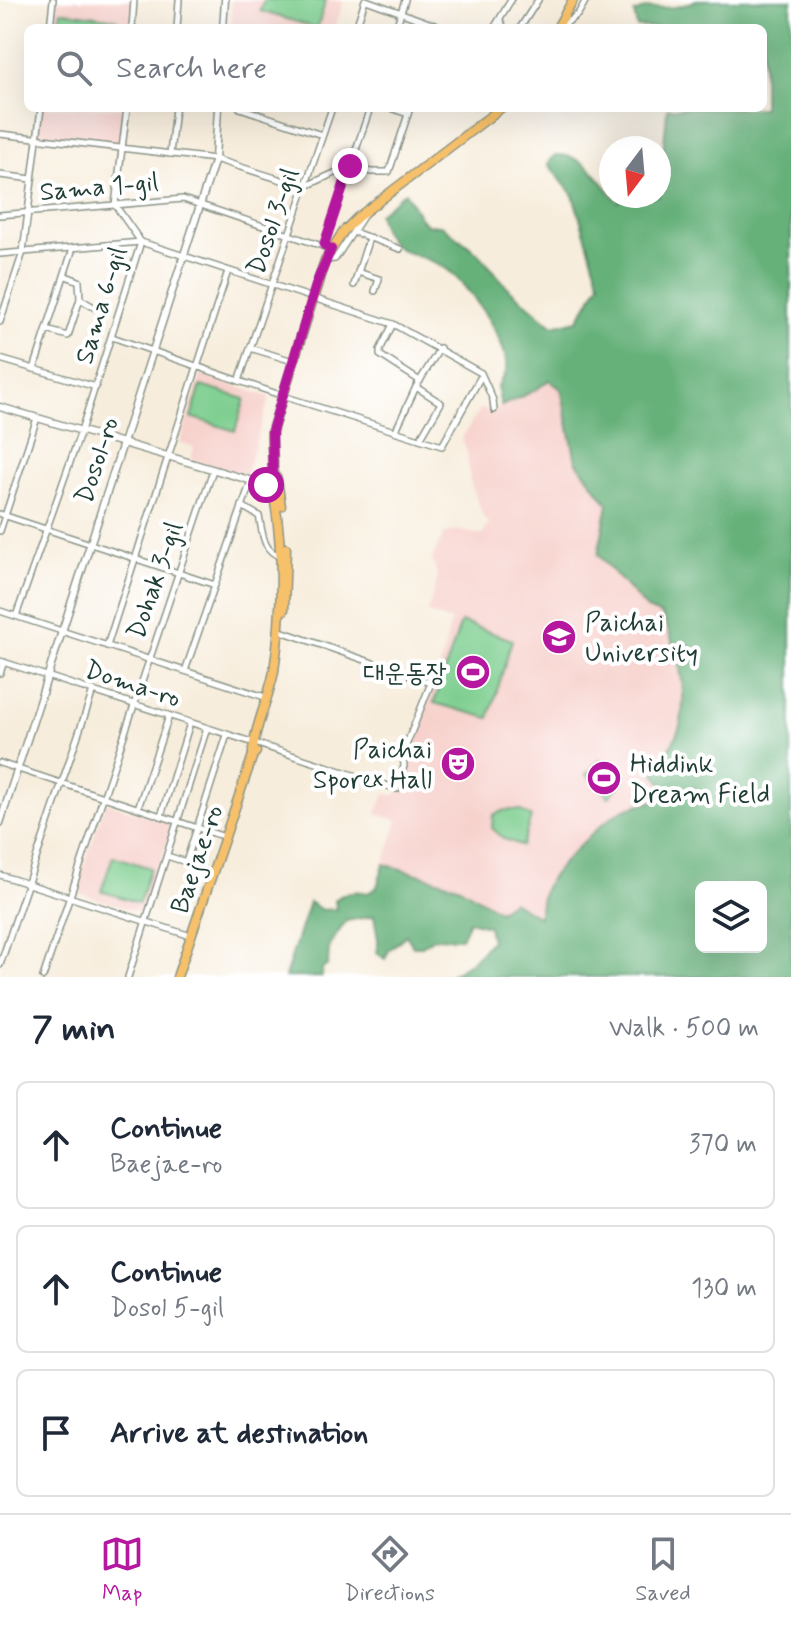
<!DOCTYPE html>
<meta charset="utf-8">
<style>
body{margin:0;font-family:Mynerve,"Poor Story",sans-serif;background:#f6f6f7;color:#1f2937}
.controls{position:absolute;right:24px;bottom:24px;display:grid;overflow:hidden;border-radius:12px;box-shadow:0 8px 32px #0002}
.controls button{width:72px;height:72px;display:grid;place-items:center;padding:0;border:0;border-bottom:2px solid #e0e1e3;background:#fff;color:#1f2937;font:40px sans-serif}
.compass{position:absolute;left:599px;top:136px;width:72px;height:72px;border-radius:50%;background:#fff;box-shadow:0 8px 32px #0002;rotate:196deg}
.stop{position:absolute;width:24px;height:24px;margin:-18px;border:6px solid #b5179e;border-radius:50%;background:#fff}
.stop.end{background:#b5179e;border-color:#fff;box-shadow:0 2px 8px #0008}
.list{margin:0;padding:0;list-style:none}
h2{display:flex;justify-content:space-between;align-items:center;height:104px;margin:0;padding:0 32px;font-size:34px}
h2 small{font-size:26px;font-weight:400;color:#747a83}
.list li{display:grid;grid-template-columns:52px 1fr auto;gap:24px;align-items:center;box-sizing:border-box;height:128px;margin:0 16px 16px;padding:0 16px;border:2px solid #e0e1e3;border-radius:12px}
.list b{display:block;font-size:30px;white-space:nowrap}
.list p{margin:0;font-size:26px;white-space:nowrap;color:#747a83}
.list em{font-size:26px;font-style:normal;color:#747a83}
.icon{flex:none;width:44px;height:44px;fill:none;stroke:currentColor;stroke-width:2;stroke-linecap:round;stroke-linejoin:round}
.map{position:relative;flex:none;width:791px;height:977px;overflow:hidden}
.search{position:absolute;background:#fff;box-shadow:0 8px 32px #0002;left:24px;right:24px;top:24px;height:88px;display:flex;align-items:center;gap:20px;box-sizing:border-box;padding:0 28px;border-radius:12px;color:#747a83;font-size:30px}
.sheet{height:536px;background:#fff}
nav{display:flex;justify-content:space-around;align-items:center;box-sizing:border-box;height:112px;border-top:2px solid #e0e1e3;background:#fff;font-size:22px;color:#747a83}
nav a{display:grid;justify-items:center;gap:4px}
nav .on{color:#b5179e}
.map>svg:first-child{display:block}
</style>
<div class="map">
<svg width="791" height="977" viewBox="0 0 791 977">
<rect width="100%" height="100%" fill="#fff"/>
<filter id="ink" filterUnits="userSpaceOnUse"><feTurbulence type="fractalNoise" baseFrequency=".0125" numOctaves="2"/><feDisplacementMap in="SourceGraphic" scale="16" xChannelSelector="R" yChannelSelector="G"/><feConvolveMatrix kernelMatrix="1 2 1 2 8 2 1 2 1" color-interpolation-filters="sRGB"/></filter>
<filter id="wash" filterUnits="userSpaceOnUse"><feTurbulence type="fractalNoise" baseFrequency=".006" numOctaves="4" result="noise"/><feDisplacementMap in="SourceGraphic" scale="32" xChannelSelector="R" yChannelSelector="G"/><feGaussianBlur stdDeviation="1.8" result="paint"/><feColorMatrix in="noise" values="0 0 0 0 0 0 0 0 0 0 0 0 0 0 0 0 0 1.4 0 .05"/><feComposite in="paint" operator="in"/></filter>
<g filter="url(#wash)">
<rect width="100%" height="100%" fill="#f7eddc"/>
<!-- built -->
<g fill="#f7d0cb">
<path d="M56,0H134L132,28H52Z"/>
<path d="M232,0H344L335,28H231Z"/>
<path d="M41,108H127L124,148L37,138Z"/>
<path d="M201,375L270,397L245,475L191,459L194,447L180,443Z"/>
<path d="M549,380L561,389L576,461L608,504L598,555L647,609L662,615L678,653L683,676L681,724L655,773L662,784L663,795L650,805L626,808L600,827L581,846L557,871L539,917L512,901L499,911L458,886L384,864L398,820L376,814L385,794L396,795L408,771V751L437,679L451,621L427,613L438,577L432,559L444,534L456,530L482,535L489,524L483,516L470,481L467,452L462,438L480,409L494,410L536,390Z"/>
<path d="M106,802L173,825L143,913L75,892Z"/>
</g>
<!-- green -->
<g fill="#7dce8f" stroke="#4e8662" stroke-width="2">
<path d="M264,0H326L317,28L260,11Z"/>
<path d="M61,11L116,19L123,28H58Z"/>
<path d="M201,386L245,399L235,431L191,417Z"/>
<path d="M461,622L512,640L489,718L434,703Z"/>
<path d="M600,760L623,782L609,797L586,774Z"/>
<path d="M505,810H519L531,817L522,846L504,839L492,828L493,815Z"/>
<path d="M113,856L150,868L139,903L101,891Z"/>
</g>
<!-- forest -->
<path fill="#66b17a" stroke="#427757" stroke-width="2" fill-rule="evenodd" d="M696,0H791V977H448L473,960L491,941L488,926L469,921L461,938H433L422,946H413L406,935L389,950L385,959L377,953L378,939L374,916L346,921L329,946L328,965L322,969V977H285L309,902L322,910L336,909L335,900C346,891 355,890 368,893L377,887L384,864L458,886L499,911L512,901L539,917C540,909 541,900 543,892C550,872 608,814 628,808C644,802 648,806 662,795V784L655,773C663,758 678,738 681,721C688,683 677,650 662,615L647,609L598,555L608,504L576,461L561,389L549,380L536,390L501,406L497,387C500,382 505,377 506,372C511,344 468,284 445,268C428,256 405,256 390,242C383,234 381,224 378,214L405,192L422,220L428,225H441L479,254L509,289L553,326L578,320L600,283L573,195L548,164L555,155C586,153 601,182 618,202L630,196H659C659,166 666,138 667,108H763V28L637,27L634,13C654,2 671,14 696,0ZM701,887H761V947H701Z"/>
</g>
<g filter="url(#ink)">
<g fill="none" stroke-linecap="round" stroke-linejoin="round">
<!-- minor casing -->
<g stroke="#8b9588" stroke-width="8">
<g id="minor">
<path d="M366,0L443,28"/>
<path d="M500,20L504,28"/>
<path d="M50,28L53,0"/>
<path d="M132,28L134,0"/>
<path d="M177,28L179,0"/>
<path d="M356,28L365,0"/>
<path d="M396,28L405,0"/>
<path d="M494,28L511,0"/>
<path d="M520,28L538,0"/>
<path d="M560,28L578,14L586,0"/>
<path d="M240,108L322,135"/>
<path d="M390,108L408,114"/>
<path d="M0,134L215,159L304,187L350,166L371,172H389L410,108"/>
<path d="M170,154L175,108"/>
<path d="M0,175L32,179"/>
<path d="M0,215L183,199L331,249"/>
<path d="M354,232L400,249"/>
<path d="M324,245L370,108"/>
<path d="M0,254L141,242L393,324L481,373L493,400L494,410"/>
<path d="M326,260L335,259L364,215"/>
<path d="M358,272L379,279L375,291"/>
<path d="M354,285L369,238"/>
<path d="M80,299L97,309"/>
<path d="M0,322L23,252L41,108"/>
<path d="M393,324L380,350V355L420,381"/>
<path d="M47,330L68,336L80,299L79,281L66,276"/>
<path d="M112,337L283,396L442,446L480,378"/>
<path d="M250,348L293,361"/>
<path d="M0,359L96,387"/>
<path d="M34,369L73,248"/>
<path d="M239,381L332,108"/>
<path d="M416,387L441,403L420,439"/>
<path d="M395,432L416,387L440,348"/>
<path d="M242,506L259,516C263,534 262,550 281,557"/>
<path d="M0,514L215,585"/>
<path d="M0,531L37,418"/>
<path d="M0,611L268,698"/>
<path d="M16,616L81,431L141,242L115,205L127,108"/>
<path d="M107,646L228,271"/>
<path d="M0,661L397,789L404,766L403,753L431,683L278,630"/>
<path d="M185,671L251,481"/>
<path d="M0,673L4,662"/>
<path d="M0,763L225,837"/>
<path d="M138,808L169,716"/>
<path d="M161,816L190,723"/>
<path d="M167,856L186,862L227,735"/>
<path d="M0,875L191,936"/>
<path d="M0,965L93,691"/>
<path d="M43,977L213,470"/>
<path d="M128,977L207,728"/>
</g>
</g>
<!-- tertiary casing -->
<g stroke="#8b9588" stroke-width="9">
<g id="tertiary">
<path d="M223,28L225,0"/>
<path d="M0,407L273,487"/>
<path d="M0,823L215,159L218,108"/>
</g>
</g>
<!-- primary casing -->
<g stroke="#8b9588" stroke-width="11">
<g id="primary">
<path d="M557,28L573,0"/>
<path d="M274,475L277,479L281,506"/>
<path d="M284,610L286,548"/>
<path d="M253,755C252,733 270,695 274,671C283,608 284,542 271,480C276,465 270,446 272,431L325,260L343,232L358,217L501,108"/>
<path d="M177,977L253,755L256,752"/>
</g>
</g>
<!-- minor -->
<use href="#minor" stroke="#fff" stroke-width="5"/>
<!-- tertiary -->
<use href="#tertiary" stroke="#fff" stroke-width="6"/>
<!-- primary -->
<use href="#primary" stroke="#f7c06b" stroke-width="8"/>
</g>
</g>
<g fill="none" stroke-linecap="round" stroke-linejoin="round" filter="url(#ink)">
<!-- route -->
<path stroke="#b5179e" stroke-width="10" d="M266,485L273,487L272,431L317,282L331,249L324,245L350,166"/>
</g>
<!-- icons -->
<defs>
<g id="university-disc" transform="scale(1.8)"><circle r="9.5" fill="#b5179e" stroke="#fff"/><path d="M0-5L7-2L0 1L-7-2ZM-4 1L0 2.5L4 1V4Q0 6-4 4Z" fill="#fff"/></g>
<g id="stadium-disc" transform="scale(1.8)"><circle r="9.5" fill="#b5179e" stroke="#fff"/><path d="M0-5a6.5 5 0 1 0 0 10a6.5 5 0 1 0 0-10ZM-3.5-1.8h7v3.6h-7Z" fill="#fff"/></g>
<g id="theatre-disc" transform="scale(1.8)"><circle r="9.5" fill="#b5179e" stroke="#fff"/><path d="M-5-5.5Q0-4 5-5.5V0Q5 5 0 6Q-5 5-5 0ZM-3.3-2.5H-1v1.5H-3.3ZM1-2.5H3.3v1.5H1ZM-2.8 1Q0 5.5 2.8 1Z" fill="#fff"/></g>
</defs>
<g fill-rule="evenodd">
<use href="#university-disc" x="559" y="637"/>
<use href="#stadium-disc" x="473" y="672"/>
<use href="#theatre-disc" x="458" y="764"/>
<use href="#stadium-disc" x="604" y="778"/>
</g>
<g text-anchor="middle" stroke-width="8" stroke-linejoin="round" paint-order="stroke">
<!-- street labels -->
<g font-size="26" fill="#1f3d34" stroke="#fff">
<text transform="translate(99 186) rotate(-5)" y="9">Sama 1-gil</text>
<text transform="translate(272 221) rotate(-71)" y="9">Dosol 3-gil</text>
<text transform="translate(100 305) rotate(-73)" y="9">Sama 6-gil</text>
<text transform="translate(96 460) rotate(-72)" y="9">Dosol-ro</text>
<text transform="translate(154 580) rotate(-71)" y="9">Dohak 3-gil</text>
<text transform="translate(133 683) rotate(18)" y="9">Doma-ro</text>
<text transform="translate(196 859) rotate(-71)" y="9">Baejae-ro</text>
</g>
<!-- poi labels -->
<g font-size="26" fill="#1f3d34" stroke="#fff" text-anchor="start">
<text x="585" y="631">Paichai<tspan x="585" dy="30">University</tspan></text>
<text x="447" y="681" text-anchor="end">대운동장</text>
<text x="432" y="758" text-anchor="end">Paichai<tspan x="432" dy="30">Sporex Hall</tspan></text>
<text x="630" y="772">Hiddink<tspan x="630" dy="30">Dream Field</tspan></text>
</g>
</g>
</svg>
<div class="controls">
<button><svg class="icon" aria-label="layers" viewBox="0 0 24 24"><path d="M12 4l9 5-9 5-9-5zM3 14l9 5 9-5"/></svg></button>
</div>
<svg class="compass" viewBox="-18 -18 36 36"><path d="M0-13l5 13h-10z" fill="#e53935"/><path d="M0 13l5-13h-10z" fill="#747a83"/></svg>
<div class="stop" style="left:266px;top:485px"></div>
<div class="stop end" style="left:350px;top:166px"></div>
<div class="search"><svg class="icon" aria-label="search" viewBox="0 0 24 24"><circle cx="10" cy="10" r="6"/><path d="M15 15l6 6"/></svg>Search here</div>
</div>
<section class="sheet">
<h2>7 min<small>Walk · 500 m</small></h2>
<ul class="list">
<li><svg class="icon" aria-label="ahead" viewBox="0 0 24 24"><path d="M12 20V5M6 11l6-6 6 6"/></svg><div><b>Continue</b><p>Baejae-ro</p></div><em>370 m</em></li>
<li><svg class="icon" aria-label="ahead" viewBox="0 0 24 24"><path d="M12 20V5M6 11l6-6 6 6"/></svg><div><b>Continue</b><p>Dosol 5-gil</p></div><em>130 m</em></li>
<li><svg class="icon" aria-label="arrive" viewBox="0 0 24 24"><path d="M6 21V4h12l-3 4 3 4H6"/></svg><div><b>Arrive at destination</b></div></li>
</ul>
</section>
<nav>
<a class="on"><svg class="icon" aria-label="map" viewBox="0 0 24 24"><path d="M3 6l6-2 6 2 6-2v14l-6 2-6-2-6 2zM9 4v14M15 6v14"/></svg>Map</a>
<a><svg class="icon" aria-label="directions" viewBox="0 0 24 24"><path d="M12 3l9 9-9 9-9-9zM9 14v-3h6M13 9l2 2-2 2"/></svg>Directions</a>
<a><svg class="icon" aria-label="saved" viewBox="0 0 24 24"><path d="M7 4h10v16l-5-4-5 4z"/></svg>Saved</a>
</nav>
